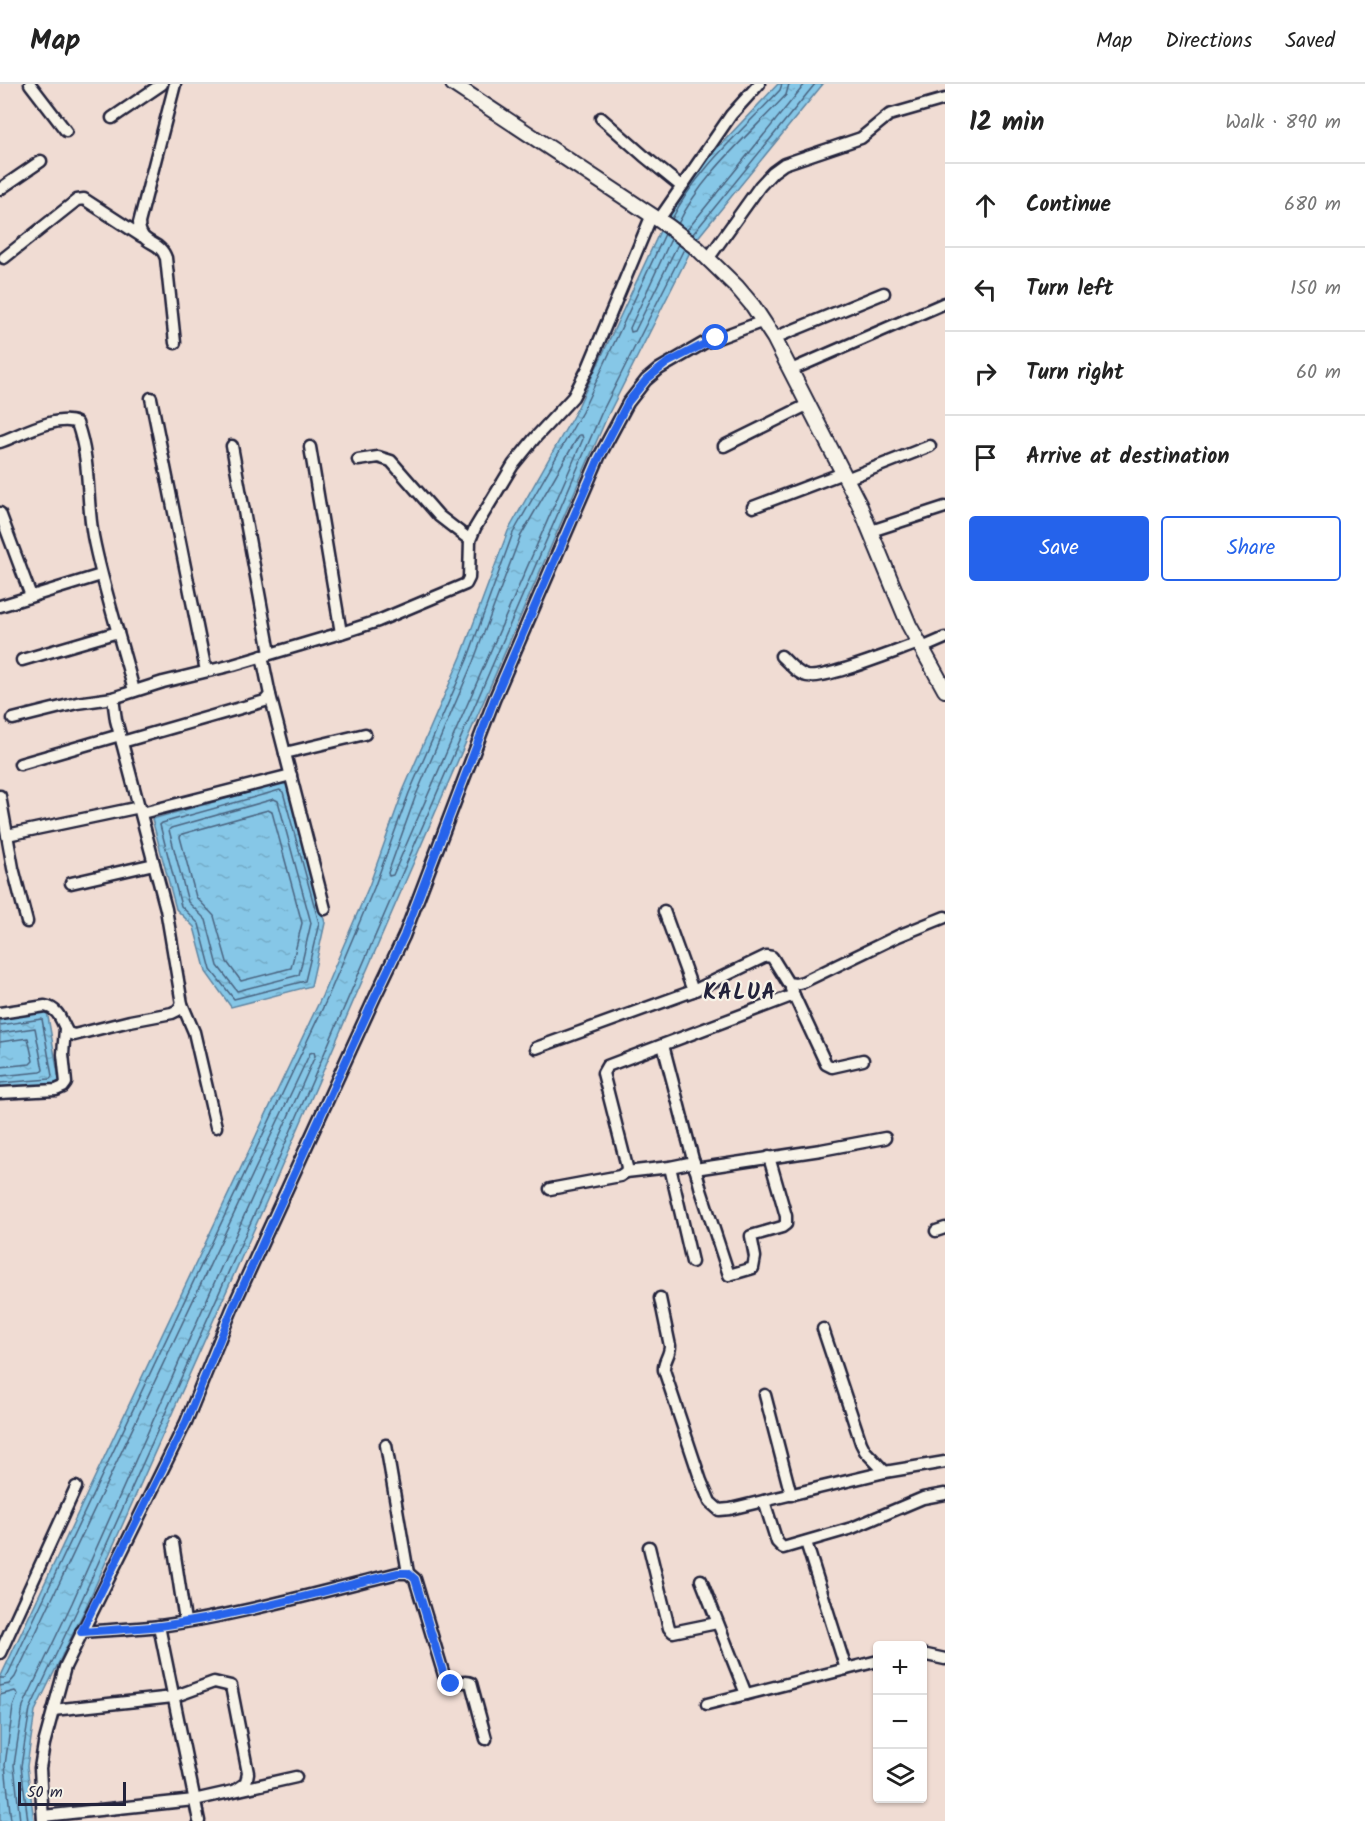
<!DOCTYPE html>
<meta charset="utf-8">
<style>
body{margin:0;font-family:Kalam,sans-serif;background:#f6f6f6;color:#222}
.controls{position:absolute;right:18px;bottom:18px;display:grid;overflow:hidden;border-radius:6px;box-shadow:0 2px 4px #0004}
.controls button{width:54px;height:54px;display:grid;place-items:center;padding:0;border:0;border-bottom:2px solid #e0e0e0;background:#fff;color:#222;font:30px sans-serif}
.scale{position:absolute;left:18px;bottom:15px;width:108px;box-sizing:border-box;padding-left:6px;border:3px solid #22223b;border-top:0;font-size:16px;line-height:21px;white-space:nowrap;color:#22223b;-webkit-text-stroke:4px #f7f3e8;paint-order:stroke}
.stop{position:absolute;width:18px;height:18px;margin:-14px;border:4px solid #2563eb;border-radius:50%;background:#fff}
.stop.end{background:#2563eb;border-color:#fff;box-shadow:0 2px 6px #0008}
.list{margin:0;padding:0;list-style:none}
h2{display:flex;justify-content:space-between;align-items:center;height:78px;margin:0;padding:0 24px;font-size:26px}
h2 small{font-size:20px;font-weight:400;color:#767676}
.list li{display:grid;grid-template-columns:39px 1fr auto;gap:18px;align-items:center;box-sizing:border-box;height:84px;padding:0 24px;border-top:2px solid #e0e0e0}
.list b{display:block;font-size:22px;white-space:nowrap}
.list em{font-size:20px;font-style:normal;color:#767676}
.actions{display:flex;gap:12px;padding:18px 24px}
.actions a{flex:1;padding:14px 0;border:2px solid #2563eb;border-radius:6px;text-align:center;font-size:21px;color:#2563eb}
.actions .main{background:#2563eb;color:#fff}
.icon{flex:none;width:33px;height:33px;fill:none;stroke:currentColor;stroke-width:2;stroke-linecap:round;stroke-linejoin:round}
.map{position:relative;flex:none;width:945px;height:1737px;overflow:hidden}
header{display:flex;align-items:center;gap:36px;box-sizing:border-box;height:84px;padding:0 30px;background:#fff;border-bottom:2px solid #e0e0e0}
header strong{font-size:28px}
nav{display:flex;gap:33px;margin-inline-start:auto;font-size:21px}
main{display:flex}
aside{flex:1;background:#fff}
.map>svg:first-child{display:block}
</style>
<header>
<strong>Map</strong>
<nav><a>Map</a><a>Directions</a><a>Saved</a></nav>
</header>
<main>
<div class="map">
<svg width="945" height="1737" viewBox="0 0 945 1737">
<defs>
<pattern id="water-ripples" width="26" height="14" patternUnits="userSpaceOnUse" patternTransform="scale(1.5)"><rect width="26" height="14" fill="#86c7e7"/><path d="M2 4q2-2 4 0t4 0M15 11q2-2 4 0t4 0" fill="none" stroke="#73abc7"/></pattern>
</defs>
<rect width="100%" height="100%" fill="#f0dcd3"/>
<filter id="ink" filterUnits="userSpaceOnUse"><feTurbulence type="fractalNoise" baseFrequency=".0167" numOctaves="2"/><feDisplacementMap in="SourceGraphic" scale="12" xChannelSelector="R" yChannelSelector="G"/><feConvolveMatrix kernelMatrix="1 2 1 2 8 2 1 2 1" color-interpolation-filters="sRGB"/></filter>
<g filter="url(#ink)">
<!-- water -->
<g fill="url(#water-ripples)" stroke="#5e85a2" stroke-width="1.5">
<path d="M778,0H823L696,156L607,333L271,1107L85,1525L35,1627L27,1682L34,1737H0V1594L322,912L369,802L403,707L461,573L508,447L577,325L674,117L706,76Z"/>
<path d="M287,698L325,839L311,902L231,923L206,888L194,843L176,825L152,735Z"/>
<path d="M47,927L60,1001L0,1005V935Z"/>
</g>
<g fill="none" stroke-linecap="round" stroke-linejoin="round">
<!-- shore -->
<g stroke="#4a6480" stroke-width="1.5">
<path d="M672,135C695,87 744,45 780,6L782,0"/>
<path d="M678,140C702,90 749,51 786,11L789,0"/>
<path d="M687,146L805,0"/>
<path d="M693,150L815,0"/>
<path d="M671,155L630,244L631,248L635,247L678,160"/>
<path d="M579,351H582L583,355L393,791L389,792L388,789L416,711L473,578L520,453Z"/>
<path d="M280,706L283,708L319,839L305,897L234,915L211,886L199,840L181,822L160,741L162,739Z"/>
<path d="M274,715L278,717L311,839L299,891L237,907L218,882L206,836L188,818L169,746L171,744Z"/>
<path d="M268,726L272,728L302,839L291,884L241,897L227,878L214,832L196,813L180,753L182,750Z"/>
<path d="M0,941L42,935L52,992L50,995L0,999"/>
<path d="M0,949L35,944L43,986L41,988L0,992"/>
<path d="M0,958L28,954L33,977L30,980L0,983"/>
<path d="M0,1594H5L8,1590L327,915L374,804L409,709L467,576L513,449L582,328L665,150"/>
<path d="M0,1602L9,1600L15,1593L310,969L314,968L315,972L72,1519L23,1622L14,1681L20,1737"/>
<path d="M0,1611L15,1607L18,1610L13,1623L5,1681L11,1737"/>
<path d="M28,1737L21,1682L30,1625L79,1522L266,1104L601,330L684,165"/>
</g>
<!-- minor casing -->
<g stroke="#22223b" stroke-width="15">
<g id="minor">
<path d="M30,0L66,47"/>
<path d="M175,0L139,139C140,163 159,154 166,174L175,259"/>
<path d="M112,34L162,0"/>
<path d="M601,34L644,72L681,102"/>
<path d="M0,105L41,77"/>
<path d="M658,137L731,31L759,0"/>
<path d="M4,174L77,116L84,115L141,152"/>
<path d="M708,175L760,102L773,88L784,80L861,54L889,31L945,15"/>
<path d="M774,254L884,209"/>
<path d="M791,286L945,219"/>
<path d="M151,314L206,587"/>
<path d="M0,358C20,351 57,330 77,339C91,378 86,413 93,452C103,504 121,555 134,607"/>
<path d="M232,362L270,569"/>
<path d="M724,362L809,320"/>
<path d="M310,363L341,549"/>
<path d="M358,376L378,373L391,377L439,432L470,456"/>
<path d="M846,395L930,362"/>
<path d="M753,423L843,389"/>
<path d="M0,429L31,512"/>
<path d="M871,447L945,423"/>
<path d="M0,522L101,491"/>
<path d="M922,564L945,554"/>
<path d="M781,572C789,579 797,590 807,592C825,596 898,566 919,559"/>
<path d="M22,576L118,548"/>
<path d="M270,611L325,825"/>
<path d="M13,635L77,619L113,614L163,598L233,581L341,549L378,537L466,500L469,494L470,456L475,444L513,381L534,355L573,313L588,284L651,133"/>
<path d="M122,658L265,617L270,611L262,572"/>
<path d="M285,669L365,650"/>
<path d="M20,680L120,651"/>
<path d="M0,712L13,784L27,838"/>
<path d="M142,729L291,691"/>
<path d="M7,751L140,723"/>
<path d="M71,799L154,780"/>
<path d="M664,827L693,907"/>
<path d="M791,905L826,980L832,983L863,976"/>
<path d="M182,920L194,948L216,1043"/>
<path d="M0,929L45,922C60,925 61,938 68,949L74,951L130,937L172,929L178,926L182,920L166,825L116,636L113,614"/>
<path d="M663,961L701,1106L729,1191L753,1184L755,1173L751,1152L782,1143L786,1140V1132L769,1073"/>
<path d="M536,964L693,907L766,872L772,873L788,899L795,900L803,898L898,852L945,833"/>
<path d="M0,1009L56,1006L63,1003L66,999L63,970L65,945"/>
<path d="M670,1083L692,1178"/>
<path d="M695,1085L821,1066L885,1054"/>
<path d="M626,1088L670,1083L694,1078"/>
<path d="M550,1105L620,1092L626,1088L627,1083L603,989L607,982L794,911"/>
<path d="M936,1147L945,1144"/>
<path d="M660,1214L670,1262C670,1272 663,1277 664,1286L701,1397L710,1418L719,1426L730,1425L885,1388L945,1378"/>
<path d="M823,1245L861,1359L865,1367L885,1388"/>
<path d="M765,1311L791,1411"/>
<path d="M386,1361L408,1489"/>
<path d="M764,1417L777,1458L783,1464L852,1444L923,1414L945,1410"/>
<path d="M806,1458L846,1585"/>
<path d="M173,1459L185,1537"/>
<path d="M649,1463L669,1544L673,1548L717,1539"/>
<path d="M701,1496L746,1610"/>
<path d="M159,1542L199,1737"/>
<path d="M81,1548C107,1546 134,1545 160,1542C240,1531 319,1508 398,1489H408L415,1495L446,1598C454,1602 464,1595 471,1599L486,1655"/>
<path d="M0,1569L76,1403"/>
<path d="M922,1570L945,1575"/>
<path d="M707,1620L878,1577"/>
<path d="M53,1626L173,1613L214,1598L231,1602L248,1689L246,1699L236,1706"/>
<path d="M43,1732L194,1716L296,1693"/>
<path d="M43,1737L40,1684L44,1660L65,1583L186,1338L232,1225L374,915L404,852L494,616L599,373L628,319L646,296L659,285L704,259L764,237"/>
</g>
</g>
<!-- tertiary casing -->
<g stroke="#22223b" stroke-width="18">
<path id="tertiary" d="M453,0L668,142L698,165L737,203L753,222L774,254L859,420L909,541L945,606"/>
</g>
<!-- minor -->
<use href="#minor" stroke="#f7f3e8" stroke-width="10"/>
<!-- tertiary -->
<use href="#tertiary" stroke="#f7f3e8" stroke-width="14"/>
</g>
</g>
<g fill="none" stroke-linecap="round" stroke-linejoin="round" filter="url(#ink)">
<!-- route -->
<path stroke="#2563eb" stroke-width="8" d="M451,1600L446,1598L415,1495L408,1489H398C319,1508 240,1531 160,1542C134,1545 107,1546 81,1548L186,1338L232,1226L374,915L404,852L494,616L599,374L628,318L646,296L667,279L716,254"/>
</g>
<g text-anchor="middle" stroke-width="4.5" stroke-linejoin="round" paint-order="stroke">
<!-- district labels -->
<g font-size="22" font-weight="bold" letter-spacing="1.5" fill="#22223b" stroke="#f7f3e8">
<text x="740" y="915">KALUA</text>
</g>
</g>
</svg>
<div class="controls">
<button>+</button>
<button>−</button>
<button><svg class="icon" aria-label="layers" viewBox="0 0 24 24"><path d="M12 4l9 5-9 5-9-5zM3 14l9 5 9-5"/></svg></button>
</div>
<div class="scale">50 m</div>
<div class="stop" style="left:716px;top:254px"></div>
<div class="stop end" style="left:451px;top:1600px"></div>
</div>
<aside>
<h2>12 min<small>Walk · 890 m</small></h2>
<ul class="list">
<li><svg class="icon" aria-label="ahead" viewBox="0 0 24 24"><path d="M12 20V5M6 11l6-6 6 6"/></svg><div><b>Continue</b></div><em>680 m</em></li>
<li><svg class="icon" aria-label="left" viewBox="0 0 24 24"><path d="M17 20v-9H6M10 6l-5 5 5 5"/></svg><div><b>Turn left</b></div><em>150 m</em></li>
<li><svg class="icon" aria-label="right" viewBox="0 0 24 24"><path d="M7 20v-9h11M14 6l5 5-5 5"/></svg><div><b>Turn right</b></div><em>60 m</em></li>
<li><svg class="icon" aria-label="arrive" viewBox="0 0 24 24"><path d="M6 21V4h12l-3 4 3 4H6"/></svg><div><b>Arrive at destination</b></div></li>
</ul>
<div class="actions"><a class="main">Save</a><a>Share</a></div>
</aside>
</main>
